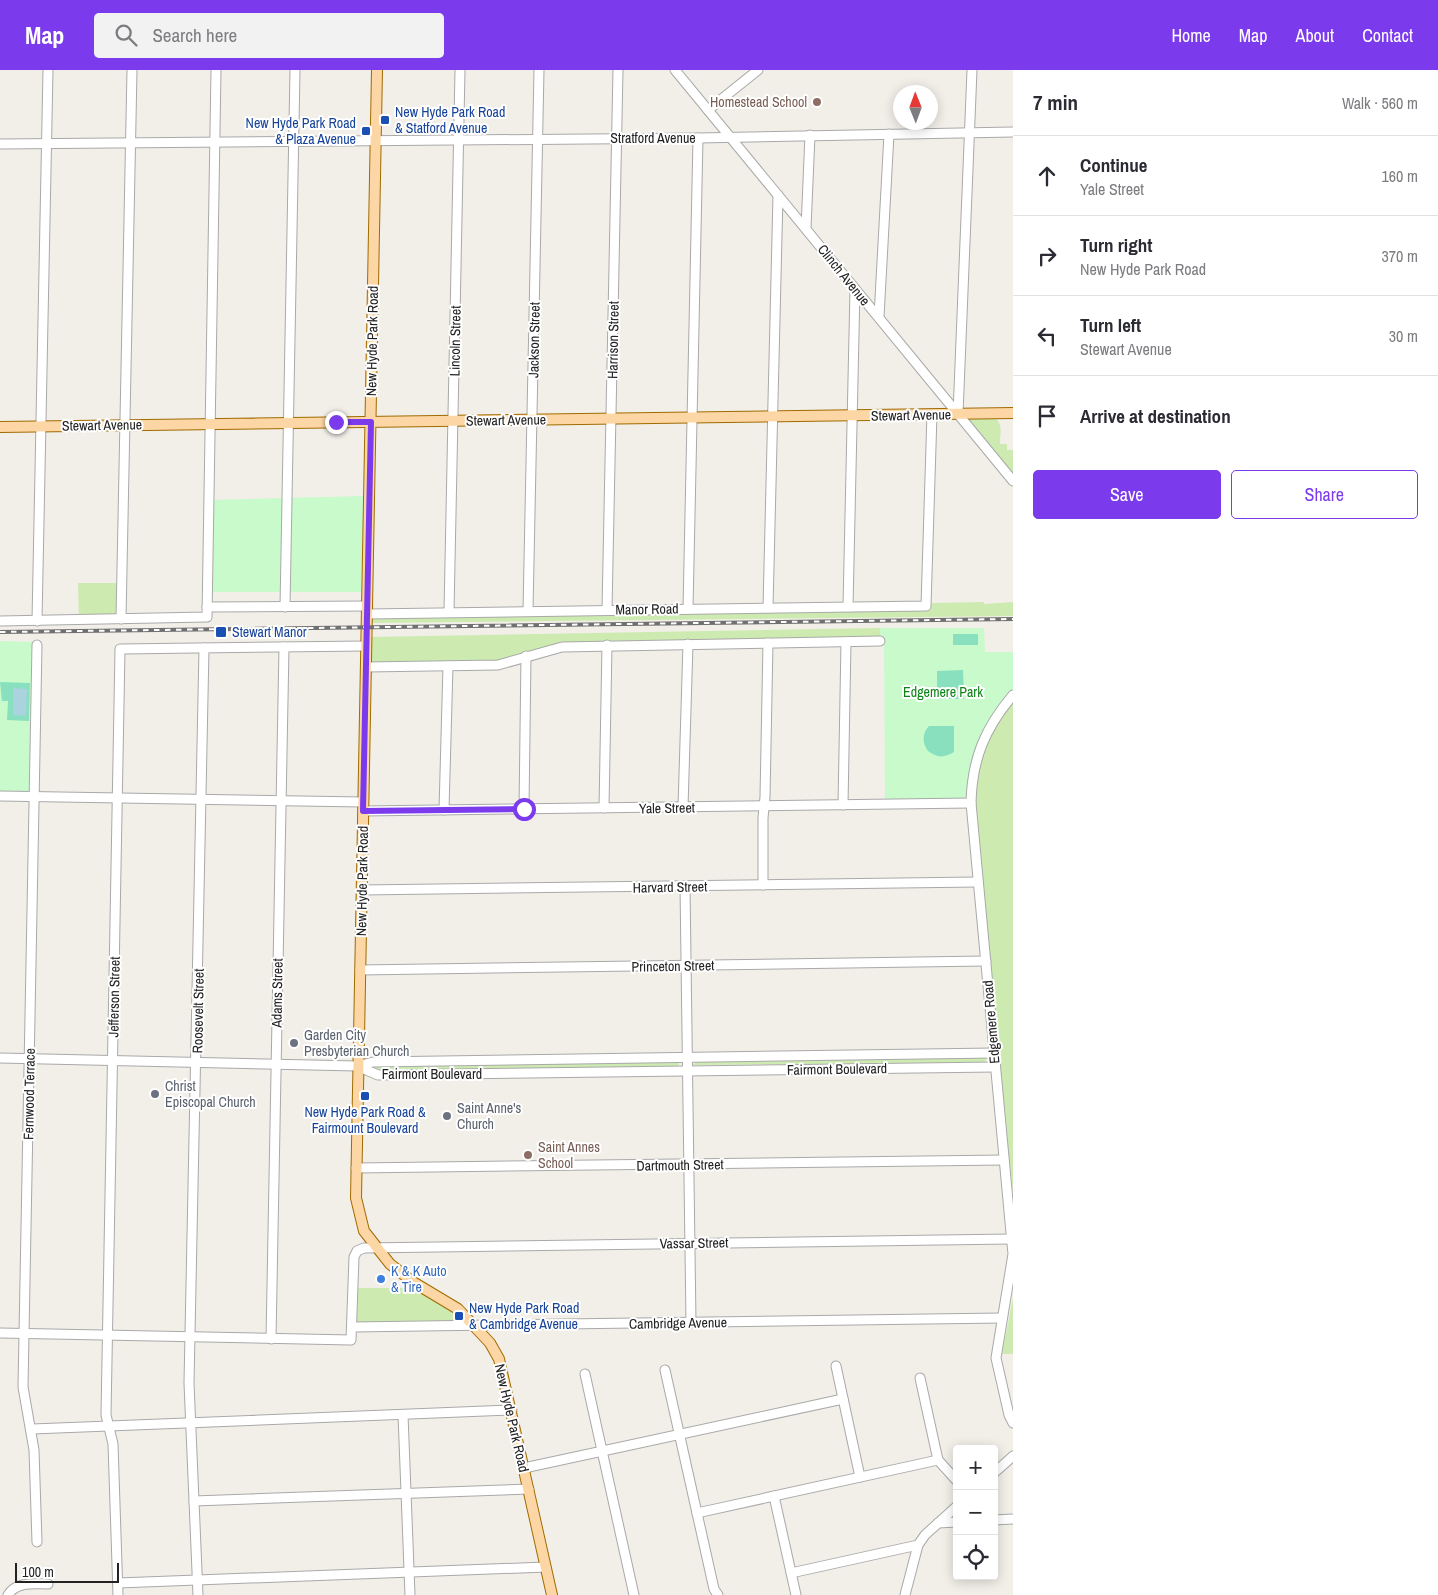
<!DOCTYPE html>
<meta charset="utf-8">
<style>
body{margin:0;font-family:"Archivo Narrow",sans-serif;background:#f2f2f3;color:#2b2b33}
.controls{position:absolute;right:15px;bottom:15px;display:grid;overflow:hidden;border-radius:5px;box-shadow:0 2px 12px #0003}
.controls button{width:45px;height:45px;display:grid;place-items:center;padding:0;border:0;border-bottom:1px solid #e1e1e2;background:#fff;color:#2b2b33;font:25px sans-serif}
.compass{position:absolute;left:893px;top:15px;width:45px;height:45px;border-radius:50%;background:#fff;box-shadow:0 2px 12px #0003;rotate:359deg}
.scale{position:absolute;left:15px;bottom:12px;width:104px;box-sizing:border-box;padding-left:5px;border:2px solid #222;border-top:0;font-size:14px;line-height:18px;white-space:nowrap;color:#222;-webkit-text-stroke:4px #fff;paint-order:stroke}
.stop{position:absolute;width:15px;height:15px;margin:-11px;border:4px solid #7c3aed;border-radius:50%;background:#fff}
.stop.end{background:#7c3aed;border-color:#fff;box-shadow:0 1px 5px #0008}
.list{margin:0;padding:0;list-style:none}
h2{display:flex;justify-content:space-between;align-items:center;height:65px;margin:0;padding:0 20px;font-size:21px}
h2 small{font-size:16px;font-weight:400;color:#7c7c81}
.list li{display:grid;grid-template-columns:32px 1fr auto;gap:15px;align-items:center;box-sizing:border-box;height:80px;padding:0 20px;border-top:1px solid #e1e1e2}
.list b{display:block;font-size:19px;white-space:nowrap}
.list p{margin:0;font-size:16px;white-space:nowrap;color:#7c7c81}
.list em{font-size:16px;font-style:normal;color:#7c7c81}
.actions{display:flex;gap:10px;padding:15px 20px}
.actions a{flex:1;padding:11px 0;border:1px solid #7c3aed;border-radius:5px;text-align:center;font-size:18px;color:#7c3aed}
.actions .main{background:#7c3aed;color:#fff}
.icon{flex:none;width:28px;height:28px;fill:none;stroke:currentColor;stroke-width:2;stroke-linecap:round;stroke-linejoin:round}
.map{position:relative;flex:none;width:1013px;height:1525px;overflow:hidden}
header{display:flex;align-items:center;gap:30px;box-sizing:border-box;height:70px;padding:0 25px;background:#7c3aed;color:#fff}
header strong{font-size:24px}
nav{display:flex;gap:28px;margin-inline-start:auto;font-size:18px}
.search{width:350px;height:45px;background:#f2f2f3;display:flex;align-items:center;gap:12px;box-sizing:border-box;padding:0 18px;border-radius:5px;color:#7c7c81;font-size:19px}
main{display:flex}
aside{flex:1;background:#fff}
.map>svg:first-child{display:block}
</style>
<header>
<strong>Map</strong>
<div class="search"><svg class="icon" aria-label="search" viewBox="0 0 24 24"><circle cx="10" cy="10" r="6"/><path d="M15 15l6 6"/></svg>Search here</div>
<nav><a>Home</a><a>Map</a><a>About</a><a>Contact</a></nav>
</header>
<main>
<div class="map">
<svg width="1013" height="1525" viewBox="0 0 1013 1525">
<rect width="100%" height="100%" fill="#f2efe9"/>
<!-- grass -->
<g fill="#cdebb0">
<path d="M962,346H993C1004,355 1000,361 1000,374H1007V380H1013V409Z"/>
<path d="M78,513H120V552L79,553Z"/>
<path d="M984,532V534L1013,532V546L368,553V544Z"/>
<path d="M880,558L881,570L555,577L501,594L368,597V567Z"/>
<path d="M1013,625V1121L971,733L972,708L998,643Z"/>
<path d="M984,987L987,989L984,993L693,995L697,991Z"/>
<path d="M677,991L679,994L678,997L371,1001L370,996Z"/>
<path d="M355,1218H419L471,1253L355,1256Z"/>
<path d="M1013,1227V1284H1002Z"/>
</g>
<!-- park -->
<g fill="#c8facc">
<path d="M364,426L361,522H210V430Z"/>
<path d="M880,558H984L985,582H1013V625L986,662L971,731L885,732L884,570H881Z"/>
<path d="M0,571L34,572L31,724L0,723Z"/>
</g>
<!-- pitch -->
<g fill="#88e0be">
<rect x="953" y="564" width="25" height="11"/>
<path d="M963,600L964,629H937V601Z"/>
<path d="M0,612L30,613L29,651L7,650L8,631H2Z"/>
<path d="M929,656H954V682C944,688 937,688 928,681C922,673 922,663 929,656Z"/>
</g>
<!-- water -->
<path fill="#aad3df" d="M13,618L27,619L26,646L13,645Z"/>
<g fill="none" stroke-linecap="round" stroke-linejoin="round">
<!-- minor casing -->
<g stroke="#a9a9a9" stroke-width="11">
<g id="minor">
<path d="M675,0L1013,411"/>
<path d="M708,40L758,0"/>
<path d="M0,74L698,68L1013,62"/>
<path d="M806,158L810,65"/>
<path d="M879,247L889,64"/>
<path d="M958,344L972,0"/>
<path d="M207,537L367,536"/>
<path d="M285,537L295,0"/>
<path d="M848,537L855,219"/>
<path d="M768,538L778,125"/>
<path d="M688,539L698,68"/>
<path d="M607,540L618,0"/>
<path d="M528,541L539,0"/>
<path d="M449,542L460,0"/>
<path d="M367,544L926,536L932,344"/>
<path d="M121,549L132,0"/>
<path d="M0,551L207,547L216,0"/>
<path d="M37,551L48,0"/>
<path d="M366,597L498,595L562,577L880,571"/>
<path d="M1013,625C985,658 972,689 971,733L1013,1184L996,1288L1009,1345L1013,1353"/>
<path d="M0,726L363,732"/>
<path d="M843,735L846,572"/>
<path d="M683,737L688,574"/>
<path d="M604,738L607,575"/>
<path d="M524,739L526,586"/>
<path d="M444,740L448,596"/>
<path d="M363,741L971,733"/>
<path d="M763,815V748L765,727L768,573"/>
<path d="M685,816L691,1253"/>
<path d="M362,820L978,812"/>
<path d="M360,900L986,891"/>
<path d="M0,988L357,996L373,992L994,983"/>
<path d="M357,996L378,1005L995,997"/>
<path d="M356,1098L1004,1090"/>
<path d="M353,1257L1002,1248"/>
<path d="M0,1263L351,1270L354,1187L357,1181L364,1178L1011,1169"/>
<path d="M271,1269L284,577"/>
<path d="M836,1296L860,1407"/>
<path d="M665,1300L714,1519L718,1525"/>
<path d="M585,1304L634,1525"/>
<path d="M920,1308L938,1390L957,1411"/>
<path d="M403,1345L410,1525"/>
<path d="M32,1359L512,1340"/>
<path d="M524,1398L843,1329"/>
<path d="M994,1403L1013,1386"/>
<path d="M774,1426L796,1525"/>
<path d="M194,1431L529,1419"/>
<path d="M697,1443L938,1390"/>
<path d="M994,1450L1013,1449"/>
<path d="M938,1453L957,1452"/>
<path d="M37,1472L34,1380L23,1317L37,575"/>
<path d="M791,1503L918,1475"/>
<path d="M118,1513L546,1497"/>
<path d="M8,1525C16,1511 35,1514 48,1514"/>
<path d="M118,1525L113,1374L106,1345L120,579L366,576"/>
<path d="M198,1525L189,1313L204,578"/>
<path d="M905,1525L918,1475L925,1465L957,1436"/>
</g>
</g>
<!-- major casing -->
<g stroke="#a06b00" stroke-width="12">
<g id="major">
<path d="M377,0L356,1128L364,1161L390,1194L413,1212L458,1239L490,1273L499,1289L552,1525"/>
<path d="M0,357L1013,343"/>
</g>
</g>
<!-- minor -->
<use href="#minor" stroke="#fff" stroke-width="9"/>
<!-- major -->
<use href="#major" stroke="#fcd6a4" stroke-width="10"/>
<!-- rail casing -->
<g stroke="#707070" stroke-width="4">
<path id="rail" d="M0,562L1013,549"/>
</g>
<!-- rail -->
<use href="#rail" stroke="#fff" stroke-width="2" stroke-dasharray="5.5" stroke-linecap="butt"/>
</g>
<g fill="none" stroke-linecap="round" stroke-linejoin="round">
<!-- route -->
<path stroke="#7c3aed" stroke-width="6" d="M336,352H371L363,741L524,739"/>
</g>
<!-- markers -->
<g fill="#8d6e63" stroke="#fff" stroke-width="2">
<circle cx="817" cy="32" r="5"/>
<circle cx="528" cy="1085" r="5"/>
</g>
<g fill="#1a4fb4" stroke="#fff" stroke-width="2">
<rect x="380" y="45" width="10" height="10" rx="2.5"/>
<rect x="361" y="56" width="10" height="10" rx="2.5"/>
<rect x="215" y="556" width="12" height="12" rx="2.5"/>
<rect x="360" y="1021" width="10" height="10" rx="2.5"/>
<rect x="454" y="1241" width="10" height="10" rx="2.5"/>
</g>
<g fill="#6b7280" stroke="#fff" stroke-width="2">
<circle cx="294" cy="973" r="5"/>
<circle cx="155" cy="1024" r="5"/>
<circle cx="447" cy="1046" r="5"/>
</g>
<circle fill="#3f7fe0" stroke="#fff" stroke-width="2" cx="381" cy="1209" r="5"/>
<g text-anchor="middle" stroke-width="4" stroke-linejoin="round" paint-order="stroke">
<!-- education labels -->
<g font-size="14" fill="#785e54" stroke="#fff" text-anchor="end">
<text x="807" y="37">Homestead School</text>
<text x="538" y="1082" text-anchor="start">Saint Annes<tspan x="538" dy="16">School</tspan></text>
</g>
<!-- transit labels -->
<g font-size="14" fill="#164399" stroke="#fff" text-anchor="start">
<text x="395" y="47">New Hyde Park Road<tspan x="395" dy="16">&amp; Statford Avenue</tspan></text>
<text x="356" y="58" text-anchor="end">New Hyde Park Road<tspan x="356" dy="16">&amp; Plaza Avenue</tspan></text>
<text x="232" y="567">Stewart Manor</text>
<text x="365" y="1047" text-anchor="middle">New Hyde Park Road &amp;<tspan x="365" dy="16">Fairmount Boulevard</tspan></text>
<text x="469" y="1243">New Hyde Park Road<tspan x="469" dy="16">&amp; Cambridge Avenue</tspan></text>
</g>
<!-- street labels -->
<g font-size="14" fill="#222" stroke="#fff">
<text x="653" y="73">Stratford Avenue</text>
<text transform="translate(844 205) rotate(51)" y="5">Clinch Avenue</text>
<text transform="translate(534 270) rotate(-89)" y="5">Jackson Street</text>
<text transform="translate(613 270) rotate(-89)" y="5">Harrison Street</text>
<text transform="translate(372 271) rotate(-89)" y="5">New Hyde Park Road</text>
<text transform="translate(455 271) rotate(-89)" y="5">Lincoln Street</text>
<text transform="translate(911 345) rotate(-1)" y="5">Stewart Avenue</text>
<text transform="translate(506 350) rotate(-1)" y="5">Stewart Avenue</text>
<text transform="translate(102 355) rotate(-1)" y="5">Stewart Avenue</text>
<text transform="translate(647 539) rotate(-1)" y="5">Manor Road</text>
<text transform="translate(667 738) rotate(-1)" y="5">Yale Street</text>
<text transform="translate(362 811) rotate(-89)" y="5">New Hyde Park Road</text>
<text transform="translate(670 817) rotate(-1)" y="5">Harvard Street</text>
<text transform="translate(673 896) rotate(-1)" y="5">Princeton Street</text>
<text transform="translate(277 923) rotate(-89)" y="5">Adams Street</text>
<text transform="translate(114 927) rotate(-89)" y="5">Jefferson Street</text>
<text transform="translate(198 941) rotate(-89)" y="5">Roosevelt Street</text>
<text transform="translate(991 952) rotate(-95)" y="5">Edgemere Road</text>
<text transform="translate(837 999) rotate(-1)" y="5">Fairmont Boulevard</text>
<text x="432" y="1009">Fairmont Boulevard</text>
<text transform="translate(29 1024) rotate(-89)" y="5">Fernwood Terrace</text>
<text transform="translate(680 1095) rotate(-1)" y="5">Dartmouth Street</text>
<text transform="translate(694 1173) rotate(-1)" y="5">Vassar Street</text>
<text transform="translate(678 1253) rotate(-1)" y="5">Cambridge Avenue</text>
<text transform="translate(512 1348) rotate(77)" y="5">New Hyde Park Road</text>
</g>
<!-- park labels -->
<g font-size="14" fill="#0c8416" stroke="#fff">
<text x="943" y="627">Edgemere Park</text>
</g>
<!-- worship labels -->
<g font-size="14" fill="#5b616d" stroke="#fff" text-anchor="start">
<text x="304" y="970">Garden City<tspan x="304" dy="16">Presbyterian Church</tspan></text>
<text x="165" y="1021">Christ<tspan x="165" dy="16">Episcopal Church</tspan></text>
<text x="457" y="1043">Saint Anne's<tspan x="457" dy="16">Church</tspan></text>
</g>
<!-- shop labels -->
<g font-size="14" fill="#366cbe" stroke="#fff" text-anchor="start">
<text x="391" y="1206">K &amp; K Auto<tspan x="391" dy="16">&amp; Tire</tspan></text>
</g>
</g>
</svg>
<div class="controls">
<button>+</button>
<button>−</button>
<button><svg class="icon" aria-label="locate" viewBox="0 0 24 24"><circle cx="12" cy="12" r="6"/><path d="M12 2v4M12 18v4M2 12h4M18 12h4"/></svg></button>
</div>
<svg class="compass" viewBox="-18 -18 36 36"><path d="M0-13l5 13h-10z" fill="#e53935"/><path d="M0 13l5-13h-10z" fill="#7c7c81"/></svg>
<div class="scale">100 m</div>
<div class="stop" style="left:524px;top:739px"></div>
<div class="stop end" style="left:336px;top:352px"></div>
</div>
<aside>
<h2>7 min<small>Walk · 560 m</small></h2>
<ul class="list">
<li><svg class="icon" aria-label="ahead" viewBox="0 0 24 24"><path d="M12 20V5M6 11l6-6 6 6"/></svg><div><b>Continue</b><p>Yale Street</p></div><em>160 m</em></li>
<li><svg class="icon" aria-label="right" viewBox="0 0 24 24"><path d="M7 20v-9h11M14 6l5 5-5 5"/></svg><div><b>Turn right</b><p>New Hyde Park Road</p></div><em>370 m</em></li>
<li><svg class="icon" aria-label="left" viewBox="0 0 24 24"><path d="M17 20v-9H6M10 6l-5 5 5 5"/></svg><div><b>Turn left</b><p>Stewart Avenue</p></div><em>30 m</em></li>
<li><svg class="icon" aria-label="arrive" viewBox="0 0 24 24"><path d="M6 21V4h12l-3 4 3 4H6"/></svg><div><b>Arrive at destination</b></div></li>
</ul>
<div class="actions"><a class="main">Save</a><a>Share</a></div>
</aside>
</main>
